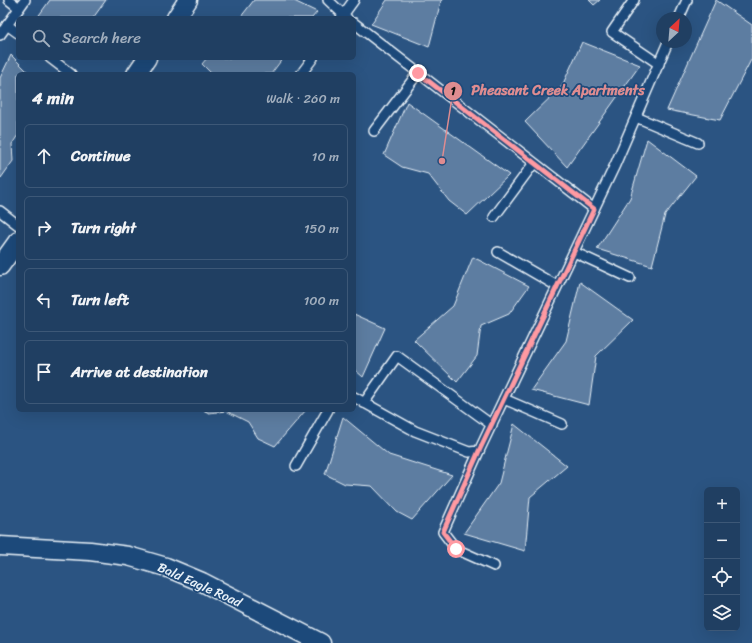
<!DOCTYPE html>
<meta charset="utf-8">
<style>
body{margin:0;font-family:Sriracha,sans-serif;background:#284668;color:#f1f3f6}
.controls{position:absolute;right:12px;bottom:12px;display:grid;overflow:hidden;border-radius:6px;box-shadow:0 4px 16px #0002}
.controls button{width:36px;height:36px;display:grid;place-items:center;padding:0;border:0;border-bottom:1px solid #3d5877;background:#203f62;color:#f1f3f6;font:20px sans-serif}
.compass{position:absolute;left:656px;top:12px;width:36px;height:36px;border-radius:50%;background:#203f62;box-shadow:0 4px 16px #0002;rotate:26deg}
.stop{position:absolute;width:12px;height:12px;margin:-9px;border:3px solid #ff9aa2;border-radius:50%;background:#fff}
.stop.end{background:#ff9aa2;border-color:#fff;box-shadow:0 1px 4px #0008}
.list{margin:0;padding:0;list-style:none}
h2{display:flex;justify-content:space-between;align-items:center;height:52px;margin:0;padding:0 16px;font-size:17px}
h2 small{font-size:13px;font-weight:400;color:#a2afbe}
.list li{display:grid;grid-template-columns:26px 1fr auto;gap:12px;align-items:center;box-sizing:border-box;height:64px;margin:0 8px 8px;padding:0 8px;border:1px solid #3d5877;border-radius:6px}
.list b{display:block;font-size:15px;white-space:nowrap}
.list em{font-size:13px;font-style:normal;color:#a2afbe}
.icon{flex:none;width:22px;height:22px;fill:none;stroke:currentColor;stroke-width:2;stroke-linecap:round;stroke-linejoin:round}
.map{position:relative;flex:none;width:752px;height:643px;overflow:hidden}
.search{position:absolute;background:#203f62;box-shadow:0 4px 16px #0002;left:16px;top:16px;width:340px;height:44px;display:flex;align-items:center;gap:10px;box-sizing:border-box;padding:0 14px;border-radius:6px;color:#a2afbe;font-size:15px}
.panel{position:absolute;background:#203f62;box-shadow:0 4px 16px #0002;left:16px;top:72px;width:340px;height:340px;border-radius:6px}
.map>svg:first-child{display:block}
</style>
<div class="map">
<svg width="752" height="643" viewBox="0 0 752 643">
<rect width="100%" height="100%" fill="#2b5482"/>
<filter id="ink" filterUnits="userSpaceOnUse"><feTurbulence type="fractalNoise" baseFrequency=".025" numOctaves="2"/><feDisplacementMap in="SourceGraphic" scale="8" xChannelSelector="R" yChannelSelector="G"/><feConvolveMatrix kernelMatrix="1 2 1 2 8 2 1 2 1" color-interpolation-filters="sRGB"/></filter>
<g filter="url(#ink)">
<!-- building -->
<g fill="#5d7da1" stroke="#e8f1f8">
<path d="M50,0H106L93,18H37Z"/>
<path d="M254,0H292L317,12L312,18H240Z"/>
<path d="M387,0H443L441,1L429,47L371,24Z"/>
<path d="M589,0H600L594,5Z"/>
<path d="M716,0L752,25V58L720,120L667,110Z"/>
<path d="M582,42L640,65L567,167L525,122L562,86Z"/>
<path d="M11,55L30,74H18V135L12,144L13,161L1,178L0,177V78Z"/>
<path d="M207,58H283L271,74H212L202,64Z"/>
<path d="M407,102L509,175L467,215L449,201L428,174L402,167L384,155Z"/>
<path d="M647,139L696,176L665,215L652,266L597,249L630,198Z"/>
<path d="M473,257L529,286L509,314L481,326L477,356L457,382L414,340L453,306Z"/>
<path d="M580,282L633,320L596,356L589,405L531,390L566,341Z"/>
<path d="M354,314L385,328L363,377L354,369Z"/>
<path d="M203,410H306L275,446L258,438L248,422L226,411L209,413Z"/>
<path d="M343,417L389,455L452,475L412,520L397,512L372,486L345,484L325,474Z"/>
<path d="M514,424L567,466L530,497L525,551L464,533L499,483Z"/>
</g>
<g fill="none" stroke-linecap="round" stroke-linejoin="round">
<!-- lane casing -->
<g stroke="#e8f1f8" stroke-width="12">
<g id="lane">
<path d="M9,0L19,8"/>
<path d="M328,0L347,18"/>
<path d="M634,0L612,32L659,64"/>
<path d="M341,18L354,0"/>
<path d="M679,18L687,0"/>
<path d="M354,23L594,209"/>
<path d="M7,25L18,33"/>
<path d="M0,35L25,0"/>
<path d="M50,58L71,74"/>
<path d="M301,74L313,58"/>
<path d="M636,117L698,143"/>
<path d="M374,131L418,73"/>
<path d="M0,211L18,225"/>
<path d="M494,217L534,163"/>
<path d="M498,252L557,286"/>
<path d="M574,252L630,278"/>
<path d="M354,397L415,431L469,452L479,451L615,165L668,42"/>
<path d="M504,399L562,424"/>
<path d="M364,403L397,356L492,425"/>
<path d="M479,451L443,532L456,549L494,566"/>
<path d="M296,466L328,410"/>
</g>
</g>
<!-- street casing -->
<g stroke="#e8f1f8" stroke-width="21">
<g id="street">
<path d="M176,18L188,0"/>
<path d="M136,74L147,58"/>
<path d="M0,266L18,241"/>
<path d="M0,546L90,551L128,556L166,567L202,582L321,643"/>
</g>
</g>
<!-- lane -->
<use href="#lane" stroke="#1f4a7a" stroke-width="9"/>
<!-- street -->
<use href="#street" stroke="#1f4a7a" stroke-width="18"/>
</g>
</g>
<g fill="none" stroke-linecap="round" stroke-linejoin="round" filter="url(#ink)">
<!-- route -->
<path stroke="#ff9aa2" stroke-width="5" d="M418,73L594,209L479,451L443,532L456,549"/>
</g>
<g text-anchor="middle" stroke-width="3.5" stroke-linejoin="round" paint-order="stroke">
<!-- street labels -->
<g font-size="13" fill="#e8f1f8" stroke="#1f4a7a">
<text transform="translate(200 584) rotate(24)" y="5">Bald Eagle Road</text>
</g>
</g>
<!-- callouts -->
<path fill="none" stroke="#df8c90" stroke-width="1.5" d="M442 161L453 91"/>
<g fill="#df8c90" stroke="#1f4a7a" stroke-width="1.5">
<circle cx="442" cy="161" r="4"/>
<circle cx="453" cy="91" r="10"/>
</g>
<g font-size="12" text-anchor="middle" font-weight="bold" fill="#111">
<text x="453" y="95">1</text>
</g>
<g font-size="14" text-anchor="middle" font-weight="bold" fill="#df8c90" stroke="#1f4a7a" stroke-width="3.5" stroke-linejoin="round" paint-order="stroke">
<text x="558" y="95">Pheasant Creek Apartments</text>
</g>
</svg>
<div class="controls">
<button>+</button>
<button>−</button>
<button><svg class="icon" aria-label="locate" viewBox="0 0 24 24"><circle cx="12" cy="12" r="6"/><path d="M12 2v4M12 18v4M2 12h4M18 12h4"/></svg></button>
<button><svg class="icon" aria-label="layers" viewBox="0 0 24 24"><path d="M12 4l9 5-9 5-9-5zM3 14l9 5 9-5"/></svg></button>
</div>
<svg class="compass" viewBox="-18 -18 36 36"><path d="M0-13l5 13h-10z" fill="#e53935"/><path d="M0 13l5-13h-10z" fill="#a2afbe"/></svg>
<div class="stop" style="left:456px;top:549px"></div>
<div class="stop end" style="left:418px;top:73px"></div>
<div class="search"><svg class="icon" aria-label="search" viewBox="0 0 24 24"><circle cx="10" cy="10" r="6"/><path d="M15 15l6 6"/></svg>Search here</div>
<section class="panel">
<h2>4 min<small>Walk · 260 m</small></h2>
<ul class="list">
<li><svg class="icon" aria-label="ahead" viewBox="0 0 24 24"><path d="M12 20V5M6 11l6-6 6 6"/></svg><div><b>Continue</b></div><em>10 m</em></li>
<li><svg class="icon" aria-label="right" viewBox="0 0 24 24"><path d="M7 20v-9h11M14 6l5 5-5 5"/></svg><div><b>Turn right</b></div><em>150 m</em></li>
<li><svg class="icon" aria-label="left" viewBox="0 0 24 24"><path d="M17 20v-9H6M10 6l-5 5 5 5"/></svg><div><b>Turn left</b></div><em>100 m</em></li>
<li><svg class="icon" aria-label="arrive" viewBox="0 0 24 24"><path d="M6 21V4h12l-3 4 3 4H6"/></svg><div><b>Arrive at destination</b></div></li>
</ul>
</section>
</div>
